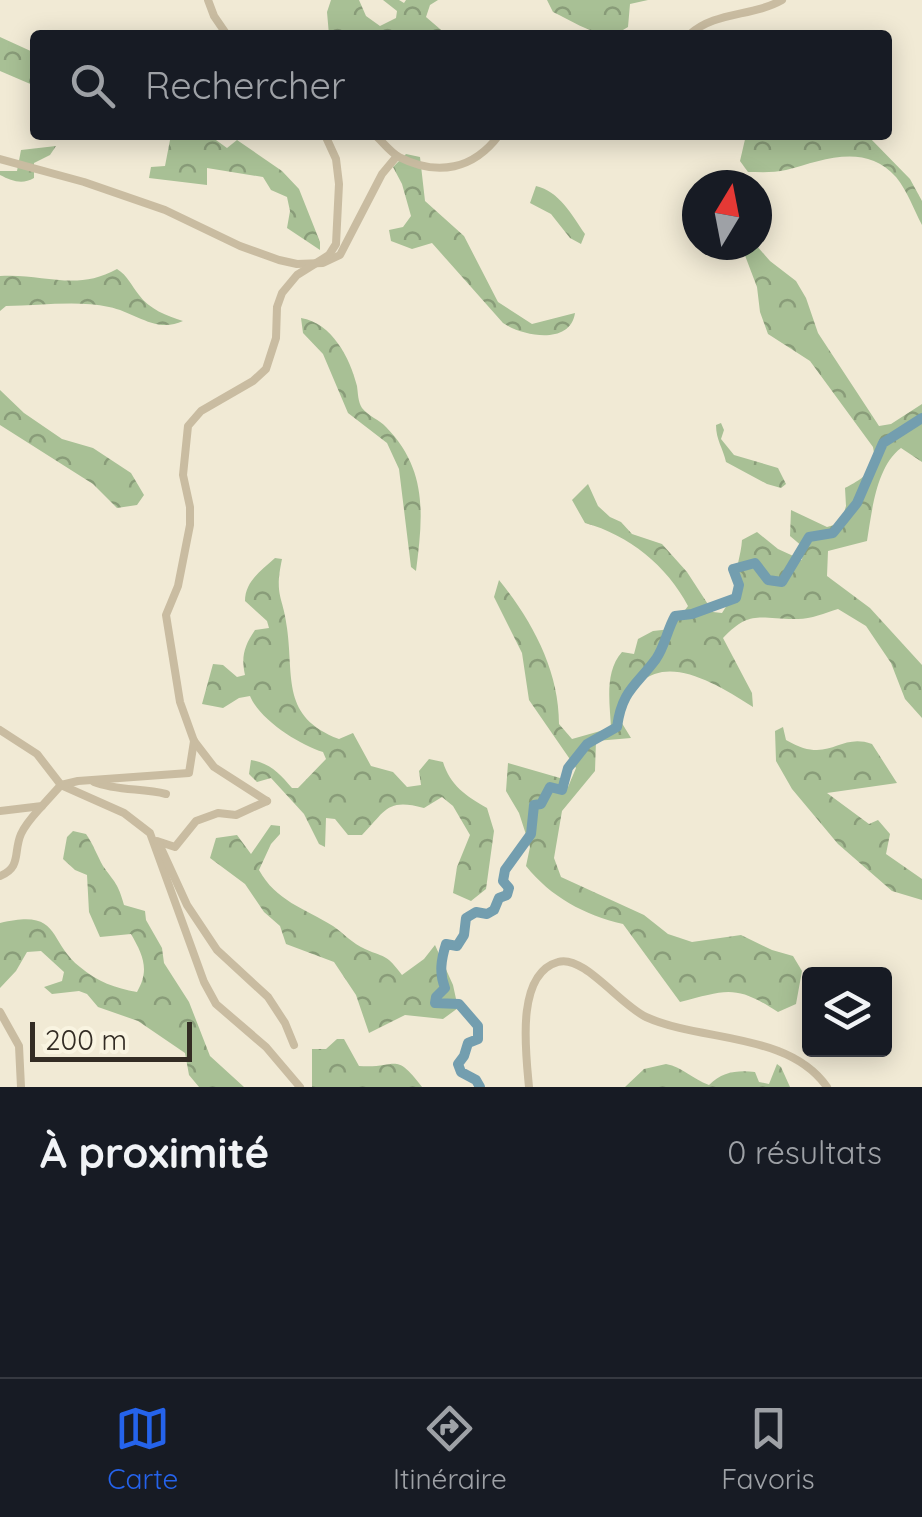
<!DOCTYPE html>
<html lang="fr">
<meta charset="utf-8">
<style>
body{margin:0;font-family:Quicksand,sans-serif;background:#242831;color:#f1f3f6}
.controls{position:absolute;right:30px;bottom:30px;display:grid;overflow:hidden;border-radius:10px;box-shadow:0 5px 25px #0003}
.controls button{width:90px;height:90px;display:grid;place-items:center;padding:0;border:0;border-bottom:2px solid #363941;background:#171b24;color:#f1f3f6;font:50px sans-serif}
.compass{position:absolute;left:682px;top:170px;width:90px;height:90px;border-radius:50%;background:#171b24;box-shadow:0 5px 25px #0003;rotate:10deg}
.scale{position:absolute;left:30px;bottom:25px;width:162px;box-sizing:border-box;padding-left:10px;border:5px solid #332c24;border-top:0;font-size:28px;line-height:35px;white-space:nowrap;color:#332c24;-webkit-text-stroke:8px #f9f4e1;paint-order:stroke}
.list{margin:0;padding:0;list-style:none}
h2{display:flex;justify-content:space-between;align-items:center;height:130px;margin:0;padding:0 40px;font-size:42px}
h2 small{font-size:32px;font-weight:400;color:#9ea1a6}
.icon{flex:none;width:55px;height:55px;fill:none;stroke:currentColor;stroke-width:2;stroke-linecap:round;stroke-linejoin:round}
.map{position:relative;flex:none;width:922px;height:1087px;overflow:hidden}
.search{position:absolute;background:#171b24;box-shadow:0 5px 25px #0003;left:30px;right:30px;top:30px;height:110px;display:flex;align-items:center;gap:25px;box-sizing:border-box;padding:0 35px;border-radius:10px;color:#9ea1a6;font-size:38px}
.sheet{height:290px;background:#171b24}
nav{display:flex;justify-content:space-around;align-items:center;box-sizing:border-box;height:140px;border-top:2px solid #363941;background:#171b24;font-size:28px;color:#9ea1a6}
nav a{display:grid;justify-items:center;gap:5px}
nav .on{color:#2563eb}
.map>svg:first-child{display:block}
</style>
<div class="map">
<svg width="922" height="1087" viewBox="0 0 922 1087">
<defs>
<pattern id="forest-crowns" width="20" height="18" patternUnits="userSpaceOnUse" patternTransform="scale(2.5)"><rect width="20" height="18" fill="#a8c095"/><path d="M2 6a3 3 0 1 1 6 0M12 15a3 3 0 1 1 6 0" fill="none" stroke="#899c79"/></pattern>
</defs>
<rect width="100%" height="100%" fill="#f1ead5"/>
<!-- forest -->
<g fill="url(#forest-crowns)">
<path d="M331,0H359L366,16L380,26L396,18L397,11L383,0H399L404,3L406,0H438L430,5L426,17L447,35H329L327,12Z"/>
<path d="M547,0H648L630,4L628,27C603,44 577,23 553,12Z"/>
<path d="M0,37L35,53V86L0,71Z"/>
<path d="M141,135H209L227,148L237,140L282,171L299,189L320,242V250L287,228L290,211L287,197L271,190L263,177L207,168V185L149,178L151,167L165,166L170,140Z"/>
<path d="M746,135H867L910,179L922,201V225C914,210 907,190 896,177C865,142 823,160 786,170C774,173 760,172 748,172L740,161Z"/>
<path d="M56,146L50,155L34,163V178C22,185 12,181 0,175V171H17L21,150Z"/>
<path d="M406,154L420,157L425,201L464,236L498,302L532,324L575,313C570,346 522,336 503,323L432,243L412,249L391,241L389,230L403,227L411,216L402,184L393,167Z"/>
<path d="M536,186C559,191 572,215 585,234L581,244L570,238L551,214L530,203Z"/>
<path d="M741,245H756L770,261L796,281L806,298L818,333L879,426L891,424L922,404V462L901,448C876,467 872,511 867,541L828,551L827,576L870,608L922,665V718L905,699L891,663L866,626L838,609C825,613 811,619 798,619C762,620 751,608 723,638L752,693L753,707C703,675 643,641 620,720L631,738L596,741L595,771L562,811L554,858L561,877L644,915L668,934L692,942L741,935L772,950L793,956L802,971L796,1004L778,1012C735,984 727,990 680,1002L623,924C584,915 551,897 526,866L530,847L519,813L506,791L508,763L560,778L568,787L576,768L529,700L522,653L494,597L499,580C532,621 559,670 559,724L572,739L611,728C610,704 604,672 622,652L634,654L638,639L653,631L671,629L688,606C667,566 629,535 585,523L572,500L588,484L598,506L610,517L621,522L632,534L662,544L687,572L713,612L722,613L736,591C733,573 741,558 742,540L757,532L778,549L802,560L803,547L790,536L791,510L827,527L841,523L846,506L845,488C864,478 878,469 873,447L810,361L768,334L760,312L757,287Z"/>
<path d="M117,269C128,276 131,285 139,295C149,309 167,316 183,321C156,334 135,312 109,307C76,300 39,306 6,306L0,311V276C43,273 76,292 117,269Z"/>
<path d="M301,318C332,323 350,358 357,386C358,393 358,402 362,408C368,416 380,420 386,427C428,470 423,516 416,571L411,567L399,469L387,443L348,413L323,354L303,333Z"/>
<path d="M0,390L24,413L62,439L93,448L131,473L144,495L137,505L117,508L93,484L0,425Z"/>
<path d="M721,423L724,430L721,439L734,455L778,468L786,484L781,488L767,484L726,462C723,448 716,440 716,425Z"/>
<path d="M275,558L282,559C274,597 283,595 287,628C294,678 281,717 339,739L353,733L371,766L393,772L407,787L421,785L419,771L429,759L443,762C450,785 466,796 487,808L494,831L486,889L471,901L453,893L457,867L470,835L453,806L442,797L424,808C386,798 386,811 362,835H348L335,819L326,818L325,847L319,844L304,814L271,778L257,782L249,774L251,760C270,763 280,774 292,788H298L326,759L323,752C300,745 260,720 250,696L239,698L223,708L202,704L213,664L223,665L237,677L245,675C241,657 244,646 255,630L269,628L267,621L245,601C245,581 262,570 275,558Z"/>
<path d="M783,727L786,740C830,766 838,732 872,744L897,783L827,793L869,824L878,820L890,834L886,854L922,879V900L892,891L838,844L792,789L776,761L775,731Z"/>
<path d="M271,825L280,826V834L271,844L259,870C276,901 304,908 333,926C343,933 353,944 365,949C388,959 386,954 402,975L424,959L435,945L453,985L458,1008L443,1019L405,1015L369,1033L356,995L334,962L286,944L280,926L264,912L245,884L210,858L216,838L237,835L251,854Z"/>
<path d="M73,831L86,834C93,844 97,855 103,866C115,883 118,883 124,905L145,911L146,920L162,948L164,963L189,1002L210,1056L244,1087H199L189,1075L185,1053L138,1021L98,1007L87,994L79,991L52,994L44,987L62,981L64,972L41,951L27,952L16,971L0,988V923C62,908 47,941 80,967C98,982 115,988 137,992C150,970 143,955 131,934L100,937L89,912L87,875L75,870L63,859L67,837Z"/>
<path d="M337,1039H344L359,1066C398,1069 394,1050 422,1087H312V1049H326Z"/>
<path d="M666,1064C683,1067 692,1079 709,1085C722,1072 737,1070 755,1072L759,1082L769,1084L777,1064L781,1067L790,1087H625L644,1069Z"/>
</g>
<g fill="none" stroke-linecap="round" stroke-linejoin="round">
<!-- river -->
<path stroke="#739eaf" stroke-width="10" d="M480,1087L476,1080L461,1072L458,1064L464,1056L468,1043L478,1039V1026L459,1004L435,1003L436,997L445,988C439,973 441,960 446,944L457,946L464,935L466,918L476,912L487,914L494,910L499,898L507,895L509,888L503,881L505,870L531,834L534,805L541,804L550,787L562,790L568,768L587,744L617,727C622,690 636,686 656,659C665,646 667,630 675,616L692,614L736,598L739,585L733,569L755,563L768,580L782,582L809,537L833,533L857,503L883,443L922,418"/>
<!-- minor -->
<g stroke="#c9bca1" stroke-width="8">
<path d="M208,0L214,16L227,35"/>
<path d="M689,35C715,11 752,17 782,0"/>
<path d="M375,135C383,142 390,152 399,157C438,177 474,169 499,135"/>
<path d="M0,159L84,182L165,210L240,246L279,260L297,264L323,263L340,255L382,174L397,156"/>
<path d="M0,730L37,754L61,785L124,813L150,833L204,982L216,1004L266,1047L300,1087"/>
<path d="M94,782C117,791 142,788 166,794"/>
<path d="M267,801L214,767L194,741L180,702L166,615L178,586L190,525V507L183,475L188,426L201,411L253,381L266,369L276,338L277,307L282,293L297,275L329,255L336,244L339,184L336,159L325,135"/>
<path d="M0,811L42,806L61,785L78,781L189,773L194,741"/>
<path d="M157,841L175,847L196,821L218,813L236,815L267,801"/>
<path d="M160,846L187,905L217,950L268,997L285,1023L294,1045"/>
<path d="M0,876C22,867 13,852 21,834C26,823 34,815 42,806"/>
<path d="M0,1012L19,1046L21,1087"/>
<path d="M529,1087C526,1054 515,974 558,962C583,954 620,1005 646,1017C702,1042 789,1032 827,1087"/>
</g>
</g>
</svg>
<div class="controls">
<button><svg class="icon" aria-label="layers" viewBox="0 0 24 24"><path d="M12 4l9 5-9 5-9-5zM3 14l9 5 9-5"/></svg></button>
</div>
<svg class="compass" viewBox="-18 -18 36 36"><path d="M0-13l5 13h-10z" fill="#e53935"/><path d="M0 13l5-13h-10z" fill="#9ea1a6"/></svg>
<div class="scale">200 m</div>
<div class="search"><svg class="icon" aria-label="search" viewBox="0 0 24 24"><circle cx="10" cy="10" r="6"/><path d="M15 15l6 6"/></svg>Rechercher</div>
</div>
<section class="sheet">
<h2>À proximité<small>0 résultats</small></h2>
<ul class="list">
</ul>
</section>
<nav>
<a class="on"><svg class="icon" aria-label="map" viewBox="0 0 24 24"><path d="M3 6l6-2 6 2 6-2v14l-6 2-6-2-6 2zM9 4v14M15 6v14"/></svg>Carte</a>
<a><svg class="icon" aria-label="directions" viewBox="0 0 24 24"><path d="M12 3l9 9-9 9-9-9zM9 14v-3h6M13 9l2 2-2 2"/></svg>Itinéraire</a>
<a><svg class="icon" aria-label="saved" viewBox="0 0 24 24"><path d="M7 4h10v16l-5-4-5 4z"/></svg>Favoris</a>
</nav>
